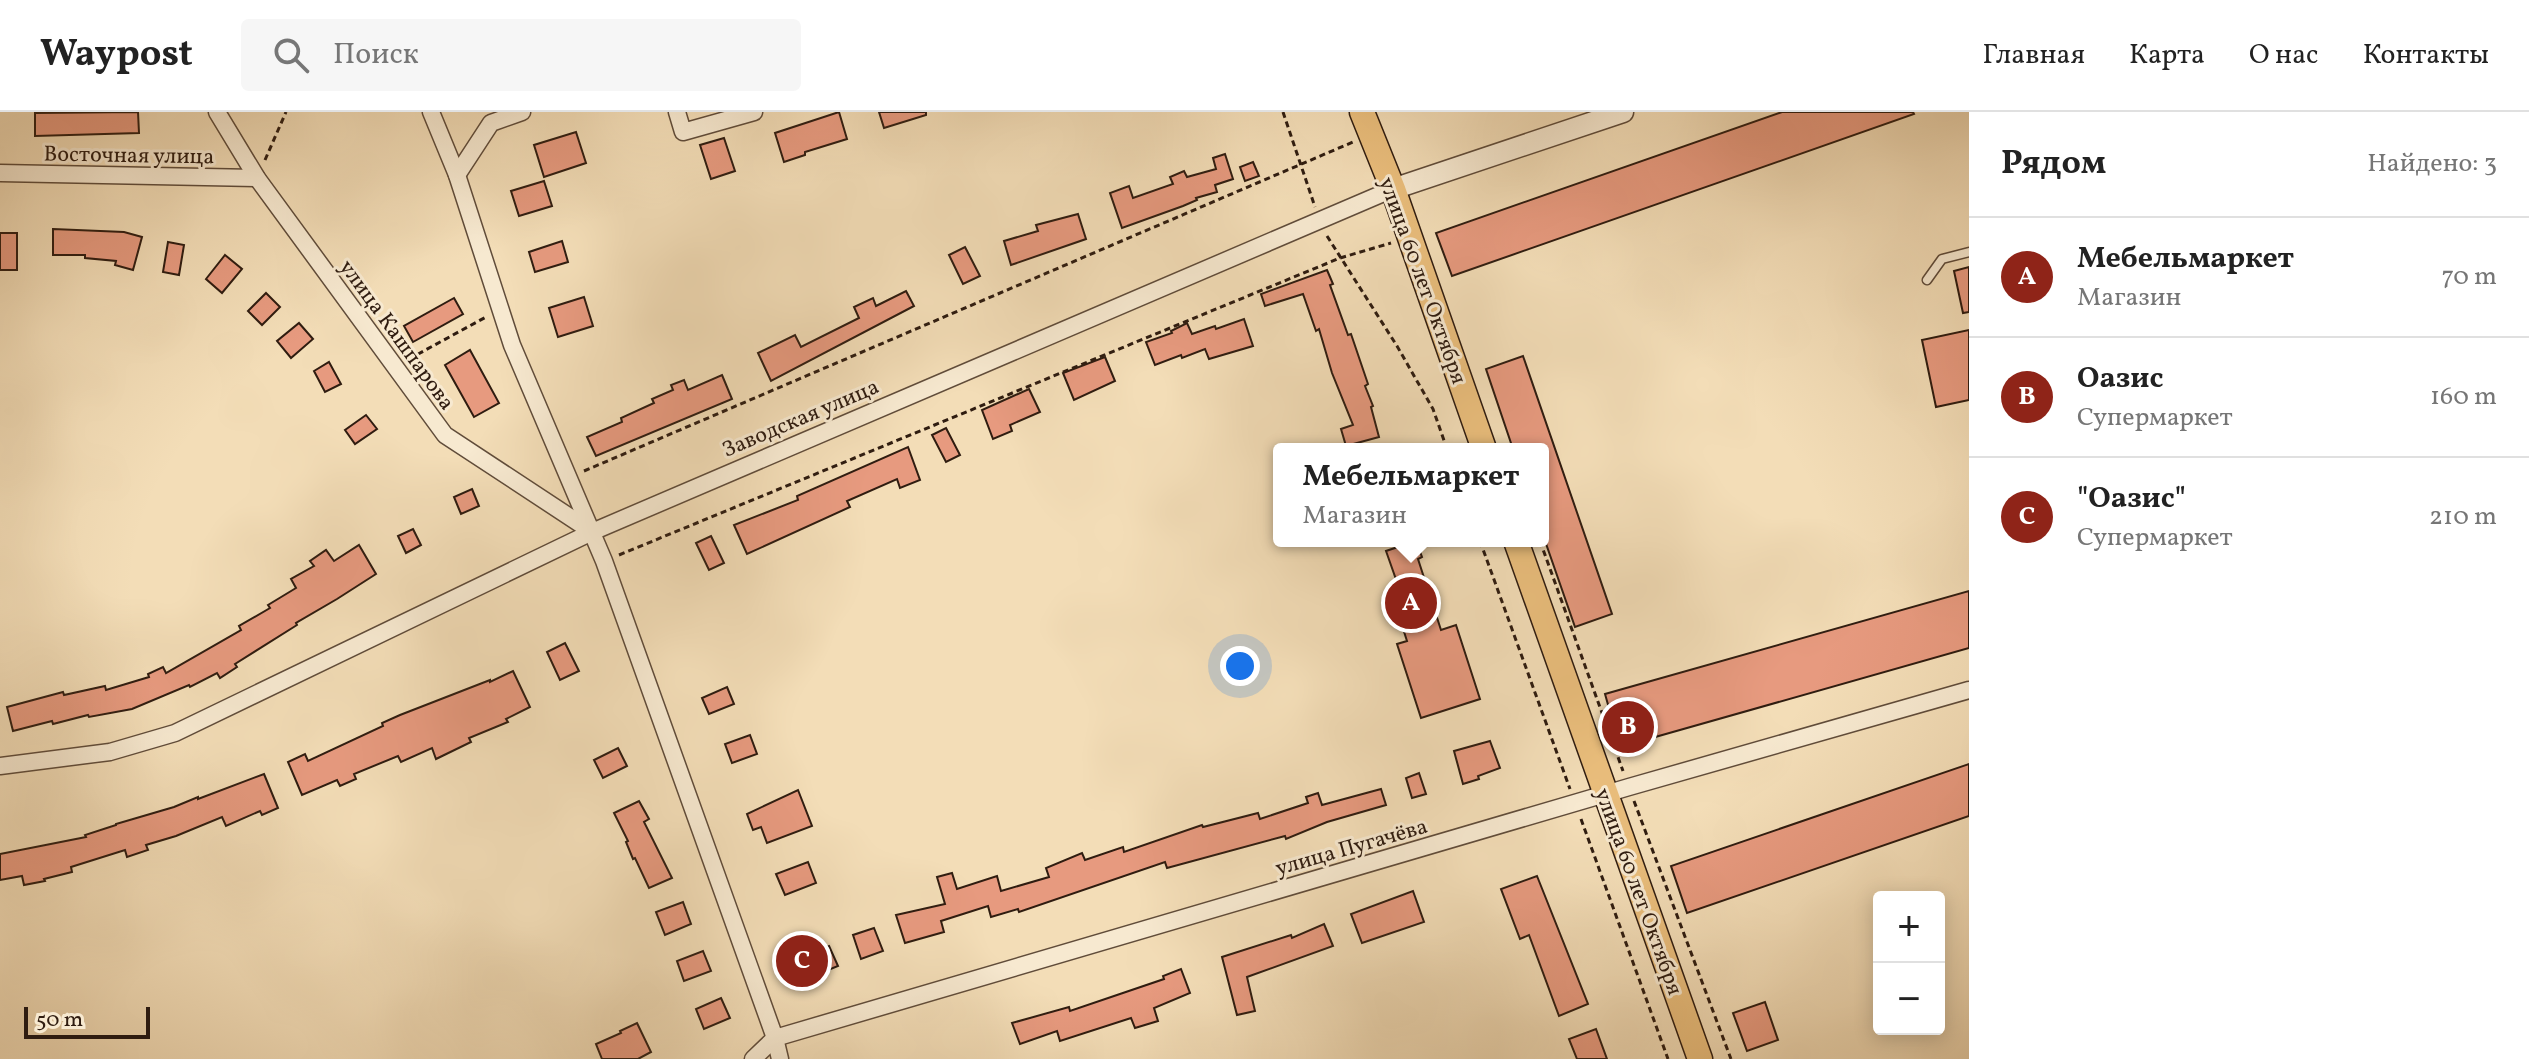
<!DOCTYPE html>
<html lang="ru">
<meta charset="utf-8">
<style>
body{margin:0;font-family:Vollkorn,serif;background:#f6f6f6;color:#222}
.controls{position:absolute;right:24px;bottom:24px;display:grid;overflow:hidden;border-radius:8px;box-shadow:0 4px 20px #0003}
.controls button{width:72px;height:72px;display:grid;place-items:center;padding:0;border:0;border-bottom:2px solid #e0e0e0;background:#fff;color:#222;font:40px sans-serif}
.scale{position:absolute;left:24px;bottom:20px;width:126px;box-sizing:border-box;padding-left:8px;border:4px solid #2f1c10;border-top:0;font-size:22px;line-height:28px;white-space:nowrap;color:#2f1c10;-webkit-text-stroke:6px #f7e9d0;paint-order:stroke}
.you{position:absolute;left:1240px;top:554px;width:28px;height:28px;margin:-20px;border:6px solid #fff;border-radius:50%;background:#1a73e8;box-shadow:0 0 0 12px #1a73e833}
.badge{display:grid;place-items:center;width:52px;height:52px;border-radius:50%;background:#8f2418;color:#fff;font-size:26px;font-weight:700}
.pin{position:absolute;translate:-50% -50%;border:4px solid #fff;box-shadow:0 2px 8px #0006}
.popup{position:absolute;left:1273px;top:331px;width:276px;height:104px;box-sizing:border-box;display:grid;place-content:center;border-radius:8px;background:#fff;filter:drop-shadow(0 2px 6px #0005);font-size:26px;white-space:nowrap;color:#767676}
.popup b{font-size:30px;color:#222}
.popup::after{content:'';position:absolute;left:50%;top:100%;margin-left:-16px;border:16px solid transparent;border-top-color:#fff}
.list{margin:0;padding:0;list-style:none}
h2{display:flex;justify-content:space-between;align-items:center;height:104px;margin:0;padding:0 32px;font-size:34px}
h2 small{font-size:26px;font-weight:400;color:#767676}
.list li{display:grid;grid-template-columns:52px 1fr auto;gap:24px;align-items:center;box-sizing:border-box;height:120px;padding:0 32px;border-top:2px solid #e0e0e0}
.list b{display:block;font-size:30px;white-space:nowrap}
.list p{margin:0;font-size:26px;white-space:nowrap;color:#767676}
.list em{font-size:26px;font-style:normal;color:#767676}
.icon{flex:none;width:44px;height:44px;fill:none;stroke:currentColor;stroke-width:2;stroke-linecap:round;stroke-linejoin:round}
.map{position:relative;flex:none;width:1969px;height:947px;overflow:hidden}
header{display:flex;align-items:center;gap:48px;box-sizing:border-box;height:112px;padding:0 40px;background:#fff;border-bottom:2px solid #e0e0e0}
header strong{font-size:38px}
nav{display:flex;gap:44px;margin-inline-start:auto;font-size:28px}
.search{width:560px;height:72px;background:#f6f6f6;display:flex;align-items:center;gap:20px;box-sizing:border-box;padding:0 28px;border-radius:8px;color:#767676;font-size:30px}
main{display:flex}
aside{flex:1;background:#fff}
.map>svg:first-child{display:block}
</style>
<header>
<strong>Waypost</strong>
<div class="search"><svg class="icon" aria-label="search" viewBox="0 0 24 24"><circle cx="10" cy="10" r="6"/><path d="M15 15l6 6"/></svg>Поиск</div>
<nav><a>Главная</a><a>Карта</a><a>О нас</a><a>Контакты</a></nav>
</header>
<main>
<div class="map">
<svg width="1969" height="947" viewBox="0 0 1969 947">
<rect width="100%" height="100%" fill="#f3ddb7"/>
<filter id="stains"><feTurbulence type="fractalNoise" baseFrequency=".0025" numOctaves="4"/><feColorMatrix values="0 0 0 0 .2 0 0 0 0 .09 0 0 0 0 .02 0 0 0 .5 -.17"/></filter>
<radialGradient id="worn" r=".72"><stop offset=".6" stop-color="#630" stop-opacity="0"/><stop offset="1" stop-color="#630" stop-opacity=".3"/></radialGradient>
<!-- building -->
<g fill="#e79a7f" stroke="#2f1c10" stroke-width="2">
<path d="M138,0L139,21L35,24V1Z"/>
<path d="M839,0L847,27L805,40V43L784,50L775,21Z"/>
<path d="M879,0H926V3L884,16Z"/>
<path d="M1782,0H1913L1914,2L1452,164L1436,121Z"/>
<path d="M576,20L586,51L544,65L534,33Z"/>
<path d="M724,26L735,59L711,67L700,33Z"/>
<path d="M1225,42L1233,67L1215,73L1217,80L1196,86L1197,88L1183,94L1122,116L1110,81L1129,74L1133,86L1173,72L1170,65L1184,59L1187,65L1216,57L1213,46Z"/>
<path d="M1253,50L1259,64L1245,69L1240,55Z"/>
<path d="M544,69L552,94L519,104L511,79Z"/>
<path d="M1078,102L1086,127L1011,153L1004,129L1038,119L1036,113Z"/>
<path d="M53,117L124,120L142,125L133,158L115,153L116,149L85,146V143H53Z"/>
<rect x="0" y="121" width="17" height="37"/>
<path d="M562,129L568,150L535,160L529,140Z"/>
<path d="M168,130L184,133L179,163L163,160Z"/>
<path d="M965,135L980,164L963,172L949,143Z"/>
<path d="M225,143L242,157L222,181L206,167Z"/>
<path d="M1969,155V200L1963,201L1954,159Z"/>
<path d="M1327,158L1333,172L1330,173L1348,223L1351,222L1368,272L1365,274L1373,294L1371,295L1379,325L1346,334L1341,317L1353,313L1332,261L1319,217L1316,219L1303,182L1265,194L1261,182Z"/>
<path d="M906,179L914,194L771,269L758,241L795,223L801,235L859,206L854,195L873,186L876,194Z"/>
<path d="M266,181L280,195L262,213L248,199Z"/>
<path d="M584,185L593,214L558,225L549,196Z"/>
<path d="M454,186L463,202L413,230L404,214Z"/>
<path d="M1244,207L1253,234L1209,247L1205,237L1182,246L1181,243L1155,253L1146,230L1172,221L1171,219L1187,211L1192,222L1215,214L1216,217Z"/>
<path d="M299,211L313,227L291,246L277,229Z"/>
<path d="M1969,218V288L1936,295L1922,228Z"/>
<path d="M470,238L499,291L474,305L445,253Z"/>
<path d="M1523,244L1612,502L1575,515L1543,423V337H1513L1486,257Z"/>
<path d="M1105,245L1115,269L1074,288L1063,261Z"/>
<path d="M329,250L341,272L325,280L314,259Z"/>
<path d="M722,263L732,287L596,344L587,325L622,310L621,306L654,291L652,287L673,278L671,273L684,268L688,278Z"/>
<path d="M1029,277L1040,300L1010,313L1012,319L993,327L982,298Z"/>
<path d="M366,303L377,317L355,332L345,318Z"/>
<path d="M946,316L960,343L946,350L932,323Z"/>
<path d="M908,335L920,368L900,376L897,367L847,389L850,395L747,442L734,413L798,388L797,384Z"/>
<path d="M472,377L479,394L461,402L454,385Z"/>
<path d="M413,417L421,433L406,441L398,424Z"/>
<path d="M711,424L724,451L709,458L696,431Z"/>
<path d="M1416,429L1422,445L1418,447L1441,518L1456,513L1480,587L1421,606L1397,532L1407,529L1391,479L1399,476L1386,439Z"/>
<path d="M359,433L376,462L337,487L296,511L297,513L235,552L237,555L220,566L217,561L190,575L189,573L132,597L89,605L88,603L53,612L52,609L13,619L7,595L63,580L64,583L105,574L106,578L149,565L148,562L163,555L166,561L241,518L239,514L270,496L268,493L296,476L291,467L314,454L310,449L326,438L334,449Z"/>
<path d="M1969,479V536L1620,635L1605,582Z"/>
<path d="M565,531L579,559L560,568L547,540Z"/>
<path d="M513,559L530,595L506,607L508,610L469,626L471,630L436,647L432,636L401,650L398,644L354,662L356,667L340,674L337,668L302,683L288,650L305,642L308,649L383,614L382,611L400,603L490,568V570Z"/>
<path d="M727,575L734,592L709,602L702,586Z"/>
<path d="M750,623L757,642L732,651L725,632Z"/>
<path d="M1490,629L1500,656L1478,664L1479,667L1463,672L1454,639Z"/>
<path d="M618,636L627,654L603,666L594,648Z"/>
<path d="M1969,652V704L1687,801L1671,754Z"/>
<path d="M1419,661L1426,682L1412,686L1406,666Z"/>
<path d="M264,662L278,696L262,703L260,699L226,714L222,705L176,724L146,733L148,738L127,745L125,738L71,755L72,760L44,767L45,769L24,773L22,764L0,768V742L86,725L85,723L116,713V712L174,695L198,685V687Z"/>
<path d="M1381,677L1386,693L1327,710L1286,727L1285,724L1167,756L1165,750L1019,800L1018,797L991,805L988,794L941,809L944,820L905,831L896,803L945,792L937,765L952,761L957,777L997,764L1001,779L1049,765L1046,756L1082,741L1085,748L1123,735L1124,740L1202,713L1203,715L1258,701L1260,707L1308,691L1306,685L1318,681L1322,693Z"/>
<path d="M798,678L812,714L767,731L761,715L753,718L747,702Z"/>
<path d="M639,689L649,707L644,710L672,766L649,776L635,746L633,747L626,730L628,729L614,701Z"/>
<path d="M808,750L816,771L785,783L776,762Z"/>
<path d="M1537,764L1588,892L1559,904L1529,823L1520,827L1501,777Z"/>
<path d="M1413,779L1424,810L1362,831L1351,802Z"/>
<path d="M683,790L691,812L665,823L656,800Z"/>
<path d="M1324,812L1333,834L1247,865L1255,899L1237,903L1222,845L1291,823L1292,826Z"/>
<path d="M874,816L883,839L861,847L853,823Z"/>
<path d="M829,834L838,854L821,861L813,841Z"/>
<path d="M703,839L711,859L684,869L677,849Z"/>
<path d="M1181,857L1190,881L1154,896L1158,909L1135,916L1131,906L1060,929L1057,919L1020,932L1012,911L1069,895L1070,899L1164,867L1163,864Z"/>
<path d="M721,886L730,906L704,917L696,897Z"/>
<path d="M1765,890L1778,928L1747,939L1733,901Z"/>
<path d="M637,911L651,940L638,947H602L596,932L621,921L620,919Z"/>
<path d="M1596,917L1607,947H1577L1569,927Z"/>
</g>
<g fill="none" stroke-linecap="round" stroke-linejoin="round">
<!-- service casing -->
<g stroke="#604c3a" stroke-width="11">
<path id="service" d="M1927,168L1942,147L1969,140"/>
</g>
<!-- minor casing -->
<g stroke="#604c3a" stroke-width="19">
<g id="minor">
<path d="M217,0L257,66L445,323L591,419"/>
<path d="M431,0L457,63L512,233L604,449L775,926L780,947"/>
<path d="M677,0L683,20L754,0"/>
<path d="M0,61L257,66"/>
<path d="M457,63L491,11L522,0"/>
<path d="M0,654L110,640L175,621L592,420L1393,77"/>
<path d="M753,947L775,926L1629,675L1969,578"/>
</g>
</g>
<!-- tertiary casing -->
<g stroke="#604c3a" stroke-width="23">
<path id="tertiary" d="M1393,77L1623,0"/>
</g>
<!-- primary casing -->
<g stroke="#2f1c10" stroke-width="27">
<g id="primary">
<path d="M1362,0L1393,77L1484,337"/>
<path d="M1516,429L1700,947"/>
</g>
</g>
<!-- path -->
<g stroke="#2f1c10" stroke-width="3" stroke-dasharray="6 4" stroke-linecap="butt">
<path d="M1283,0L1315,95"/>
<path d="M265,48L286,0"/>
<path d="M1327,124L1397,234L1433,297L1447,337"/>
<path d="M409,247L486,205"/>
<path d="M584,359L1353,30"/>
<path d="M1480,429L1570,677"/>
<path d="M1540,429L1623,659"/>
<path d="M619,443L1340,146L1391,131"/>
<path d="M1634,689L1731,947"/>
<path d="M1581,707L1668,947"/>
</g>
<!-- service -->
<use href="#service" stroke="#f7e9d0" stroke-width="8"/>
<!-- minor -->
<use href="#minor" stroke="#f7e9d0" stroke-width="16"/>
<!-- tertiary -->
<use href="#tertiary" stroke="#f7e9d0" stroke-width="20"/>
<!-- primary -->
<use href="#primary" stroke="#eabe7c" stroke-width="24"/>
</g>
<g text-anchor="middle" stroke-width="6" stroke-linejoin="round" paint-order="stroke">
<!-- street labels -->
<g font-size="22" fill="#2f1c10" stroke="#f7e9d0">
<text transform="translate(129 42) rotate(1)" y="8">Восточная улица</text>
<text transform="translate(1424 168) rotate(70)" y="8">улица 60 лет Октября</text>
<text transform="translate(398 222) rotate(54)" y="8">улица Кашпарова</text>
<text transform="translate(800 305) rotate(-23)" y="8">Заводская улица</text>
<text transform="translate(1351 734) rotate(-16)" y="8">улица Пугачёва</text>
<text transform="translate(1640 779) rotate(70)" y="8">улица 60 лет Октября</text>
</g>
</g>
<rect width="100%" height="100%" filter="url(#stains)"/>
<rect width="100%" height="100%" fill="url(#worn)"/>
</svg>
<div class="controls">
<button>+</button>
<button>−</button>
</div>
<div class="scale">50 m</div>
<div class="you"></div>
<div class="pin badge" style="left:1411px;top:491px">A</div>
<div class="popup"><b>Мебельмаркет</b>Магазин</div>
<div class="pin badge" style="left:1628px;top:615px">B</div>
<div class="pin badge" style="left:802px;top:849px">C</div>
</div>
<aside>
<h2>Рядом<small>Найдено: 3</small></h2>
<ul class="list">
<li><span class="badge">A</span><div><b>Мебельмаркет</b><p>Магазин</p></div><em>70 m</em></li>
<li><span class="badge">B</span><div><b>Оазис</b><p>Супермаркет</p></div><em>160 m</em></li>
<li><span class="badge">C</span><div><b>&quot;Оазис&quot;</b><p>Супермаркет</p></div><em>210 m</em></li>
</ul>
</aside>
</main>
